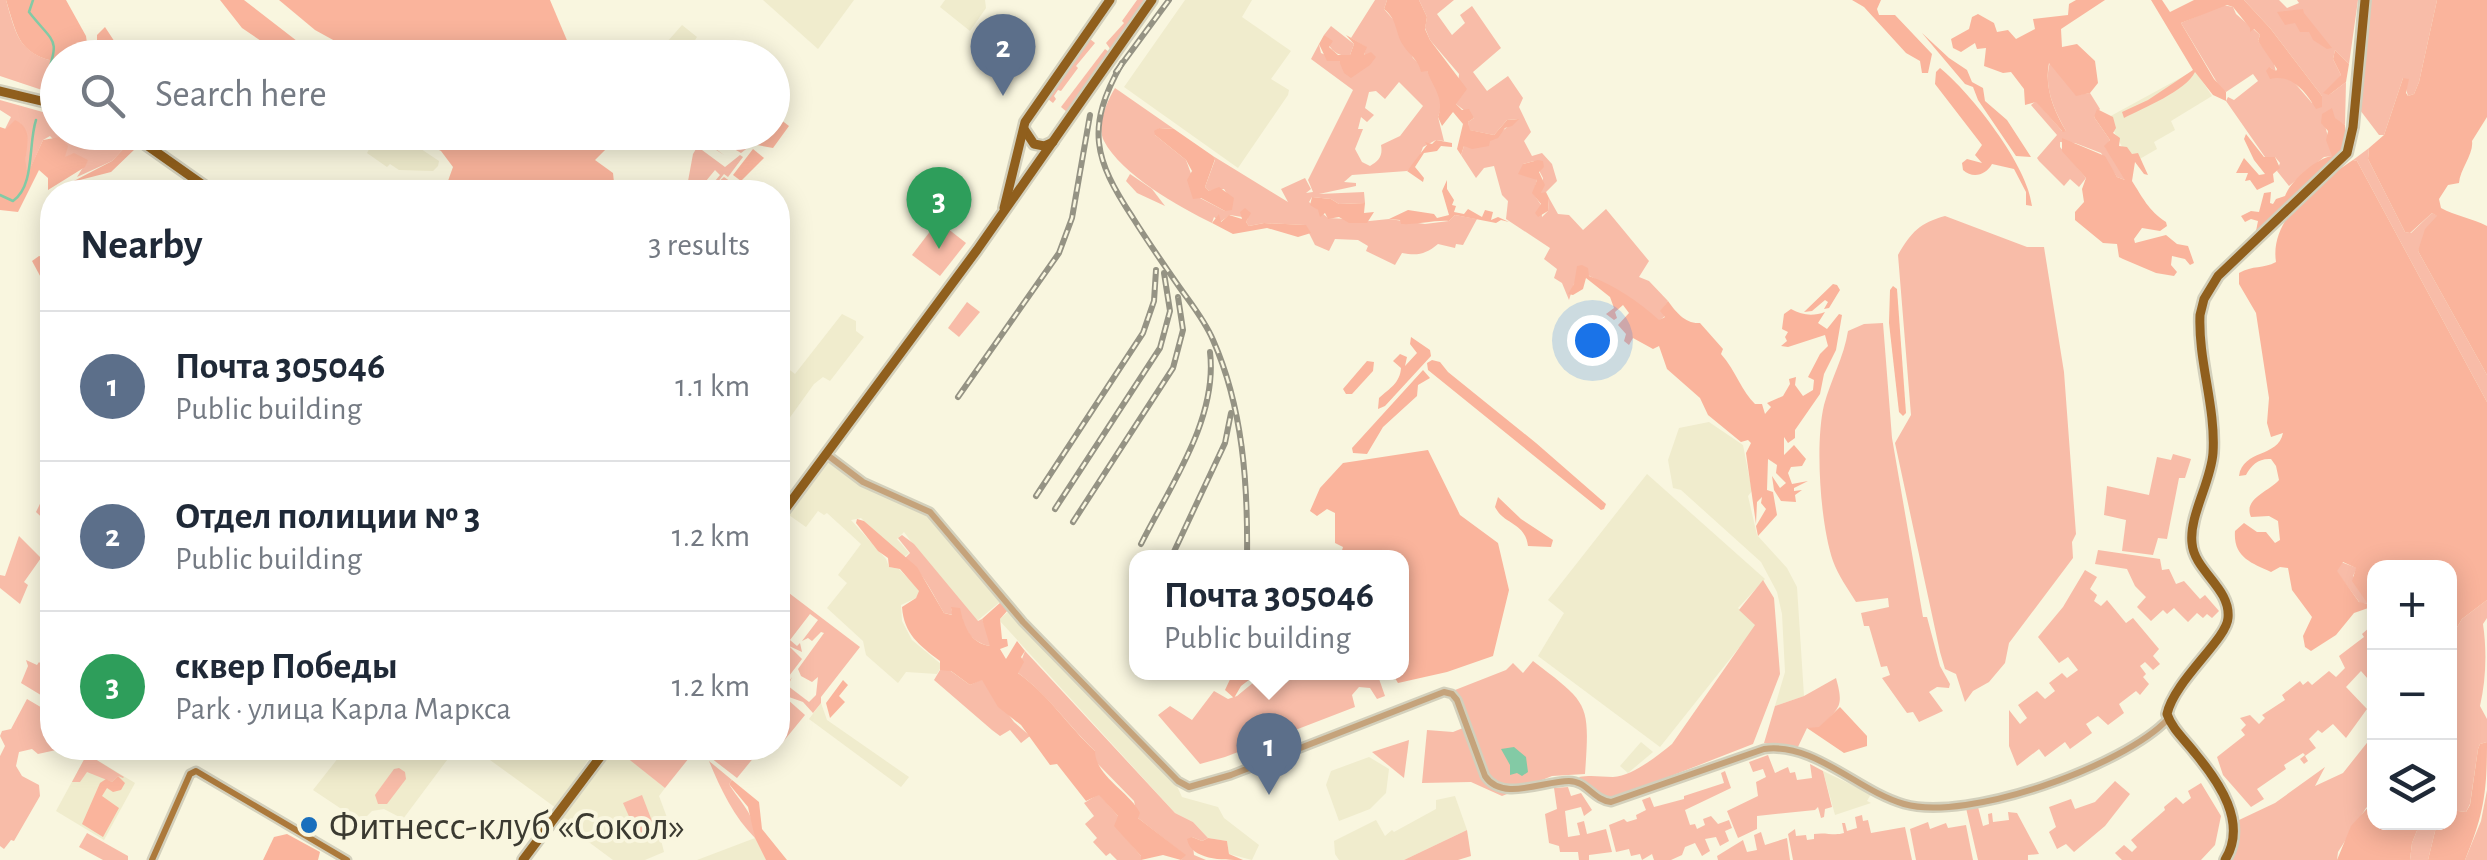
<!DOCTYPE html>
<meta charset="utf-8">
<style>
body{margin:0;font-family:"Alegreya Sans",sans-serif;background:#f6f6f7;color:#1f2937}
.controls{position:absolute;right:30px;bottom:30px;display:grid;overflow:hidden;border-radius:20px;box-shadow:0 5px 25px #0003}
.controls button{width:90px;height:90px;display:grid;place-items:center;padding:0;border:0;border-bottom:2px solid #e0e1e3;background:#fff;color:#1f2937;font:50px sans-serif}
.you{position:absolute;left:1592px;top:340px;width:35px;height:35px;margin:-25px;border:8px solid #fff;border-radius:50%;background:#1a73e8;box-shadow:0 0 0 15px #1a73e833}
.badge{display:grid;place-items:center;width:65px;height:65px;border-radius:50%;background:#1a6fbd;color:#fff;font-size:32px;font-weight:700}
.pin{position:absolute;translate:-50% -82px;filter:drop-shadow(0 2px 5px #0008)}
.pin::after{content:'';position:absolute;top:52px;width:35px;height:30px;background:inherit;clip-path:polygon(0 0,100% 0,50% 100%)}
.popup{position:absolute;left:1129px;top:550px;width:280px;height:130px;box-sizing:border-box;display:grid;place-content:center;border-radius:20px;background:#fff;filter:drop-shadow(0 2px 8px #0005);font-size:32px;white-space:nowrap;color:#747a83}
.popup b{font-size:38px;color:#1f2937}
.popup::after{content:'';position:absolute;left:50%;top:100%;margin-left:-20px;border:20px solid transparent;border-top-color:#fff}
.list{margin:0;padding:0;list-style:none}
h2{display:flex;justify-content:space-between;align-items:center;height:130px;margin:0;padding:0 40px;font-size:42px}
h2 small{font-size:32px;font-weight:400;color:#747a83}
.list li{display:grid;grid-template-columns:65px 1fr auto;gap:30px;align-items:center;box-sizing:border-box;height:150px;padding:0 40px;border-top:2px solid #e0e1e3}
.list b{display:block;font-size:38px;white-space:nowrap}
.list p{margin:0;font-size:32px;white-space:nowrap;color:#747a83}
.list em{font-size:32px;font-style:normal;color:#747a83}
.icon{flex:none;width:55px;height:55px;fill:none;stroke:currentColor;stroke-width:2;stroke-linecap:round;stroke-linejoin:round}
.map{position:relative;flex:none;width:2487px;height:860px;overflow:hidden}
.search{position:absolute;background:#fff;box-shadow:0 5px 25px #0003;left:40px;top:40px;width:750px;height:110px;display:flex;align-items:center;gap:25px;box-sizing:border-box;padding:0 35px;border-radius:55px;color:#747a83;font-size:38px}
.panel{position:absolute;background:#fff;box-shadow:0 5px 25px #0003;left:40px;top:180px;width:750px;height:580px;border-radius:40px}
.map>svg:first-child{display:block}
</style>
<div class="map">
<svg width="2487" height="860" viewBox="0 0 2487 860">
<rect width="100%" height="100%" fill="#f9f6df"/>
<!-- built -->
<g fill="#f0eccd">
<path d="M763,0H854L818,49Z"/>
<path d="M945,0H985L986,8L970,31L940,7Z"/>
<path d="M1185,0H1252L1242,17L1291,51L1271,79L1289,90L1288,95L1238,168L1124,87Z"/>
<path d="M682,25L697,37L690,48L696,43L716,57H683L686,54L680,49L670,57H654Z"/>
<path d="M2195,70L2212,96L2171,121L2175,130L2154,142L2157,149L2131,164L2107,118Z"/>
<path d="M374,132L397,133L439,161L438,166L433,171L399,170L390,164L387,167L367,153L373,142L370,137Z"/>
<path d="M842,314L856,321V331L864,337L830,381L823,377L814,384L778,434V371L782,364L795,374Z"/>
<path d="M1709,422L1743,445L1752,491L1748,496L1757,535L1787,568L1797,587L1804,696L1775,706L1785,672L1782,614L1777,592L1761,562L1681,490L1673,488L1668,460L1679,428Z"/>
<path d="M827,459L855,480L929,514L1001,601L977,621L942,583L904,532L897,539L909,553L903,558L861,518L851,520L886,559L889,567L899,569L920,591L916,598L901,605L902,621L912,640L942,665L937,674L906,672L898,683L866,655L863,641L827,608L847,583L838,575L861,544L827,513L824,515L818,511L806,527L786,513Z"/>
<path d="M1647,474L1765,579L1738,608L1757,625L1660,747L1538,656L1564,613L1548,600Z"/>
<path d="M1011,609L1176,784L1182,797L1218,807L1224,818L1259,845L1252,860L1229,854L1227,841L1208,838L1193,822L1175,813L999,620Z"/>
<path d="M821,703L827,720L909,777L901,787L809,719Z"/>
<path d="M1641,742L1653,752L1628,773L1620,766Z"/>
<path d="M346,748H456L403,819L384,809L372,811L361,822L313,790Z"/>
<path d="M499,748H596L556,808L490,760Z"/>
<path d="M617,749L665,788L659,796L672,831L660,836L664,852L645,860H613L559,820L611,750Z"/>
<path d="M87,754L135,783L104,840L56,811Z"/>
<path d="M1369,757L1389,769L1386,793L1370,809L1339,821L1326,785L1331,771Z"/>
<path d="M1823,771L1871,794L1867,801L1871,803L1835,815Z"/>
<path d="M1455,796L1467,830L1404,860H1339L1335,854L1334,841L1376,820L1385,836L1392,830L1394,832L1436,809V800Z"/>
<path d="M755,838L766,860H697Z"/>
</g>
<!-- green -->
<g fill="#f8bca8" fill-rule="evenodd">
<path d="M0,0H6C16,35 19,54 57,62V95L0,76Z"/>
<path d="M1137,0H1146L1111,50L1106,43L1124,23L1122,21Z"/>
<path d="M1375,0H1387L1384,9L1398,25L1413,58L1427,71L1439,92L1441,108L1438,117L1444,141L1436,140L1423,147L1419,158L1407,171L1352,175L1344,182L1356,183V186L1319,194L1364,192L1365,203L1339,204L1331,199L1312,197L1309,202L1328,218L1348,219L1350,223L1389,219L1425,224L1449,221L1455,215L1477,219L1463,245L1456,244L1455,248L1438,244C1426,254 1418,256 1402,253L1395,265L1366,251L1368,246L1358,240L1335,239L1329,251L1315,245L1305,225L1264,223L1249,226L1246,222L1248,218L1230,215L1220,222L1214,217L1212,223C1179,207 1121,174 1104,141C1096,126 1107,101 1115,88L1174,129L1159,128L1155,135L1186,160L1200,198L1225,211L1227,194L1224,189L1209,191L1205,187L1215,160L1213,156L1288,202L1281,189L1305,178L1311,189L1306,193L1313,192L1308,180L1353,90L1311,59L1319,44L1321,53L1339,61L1343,67L1364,56L1366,47L1351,38ZM1399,82L1423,106L1400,136L1381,145C1383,156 1379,161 1370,166L1362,162L1355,149L1363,129H1358L1361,117L1367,122L1374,115L1365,108L1369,92L1376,91L1385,99Z"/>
<path d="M1419,0H1454L1437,14L1452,35L1465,23L1460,15L1472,6L1501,48L1473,72L1487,91L1508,76L1523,98L1519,107L1531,132L1524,141L1532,156L1542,153L1552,164L1557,181L1545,193H1541L1543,178L1534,161L1523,164L1537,180L1533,193L1541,205L1542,217L1548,211L1549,198L1558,214L1569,215L1583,230L1606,209L1649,261L1639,277L1649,281L1668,301L1661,311L1665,316L1659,321C1637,301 1612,288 1586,274L1574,284L1569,300L1562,283L1554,278L1557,269L1544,259L1550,248L1506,219L1508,201L1502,195L1494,166L1484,168L1476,178L1461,155L1464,146L1489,141L1518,119L1507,120L1494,135L1469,130L1468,122L1474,118L1456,104L1459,74L1430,40L1425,28L1427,17Z"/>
<path d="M2244,0H2279L2287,8L2299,3L2297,0H2358L2349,64L2335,50L2333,59L2341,75L2329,95L2346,82L2345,125L2322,114L2333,156L2324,157L2289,186L2277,171L2280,163L2275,157H2265L2226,101L2228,97L2234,100L2258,81L2253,74L2226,92L2221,89L2181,23L2223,5L2233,7L2236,14L2260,35L2258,41L2273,59L2276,72L2270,67L2279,76L2293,81L2312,103L2322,96L2270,28Z"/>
<path d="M2368,0H2437L2419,82L2414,94L2408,96L2403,78L2384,135H2379L2360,110L2358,101Z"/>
<path d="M1331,26L1354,44L1350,55C1335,58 1329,47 1324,35Z"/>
<path d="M1090,39L1095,43L1076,66L1078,68L1061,91L1058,90L1054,96L1056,99L1053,103L1048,99Z"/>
<path d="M1105,49L1109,52L1067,112L1061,107Z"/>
<path d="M2050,62L2076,95L2090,93L2100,109L2094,117L2110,140L2105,147L2125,176V180L2117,177L2101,153L2075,143L2060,142V147L2086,178L2079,187L2070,179L2064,186L2039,161L2037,158L2057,135L2031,105L2036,101L2062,131H2066C2054,110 2043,86 2050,62Z"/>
<path d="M0,100L57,116L58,132L105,133L128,144L112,161L77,177L87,161L64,157V150L50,136L43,140L28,174L25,165L26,152L5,129L11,117L0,110Z"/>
<path d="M707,133H733L750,146L741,153Z"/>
<path d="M702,139L724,155L707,144L702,150L725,167L740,155L743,157L728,177L724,174L717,183L724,177L741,189L738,192H734L737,188L731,183L724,192H706L720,175L715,170L697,192H686L693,154Z"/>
<path d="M2369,148L2368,159L2405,232L2411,233L2432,213L2438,216L2418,251L2487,375V402L2357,161L2353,160Z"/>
<path d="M1130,174L1152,189L1165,206L1137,193L1126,181Z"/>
<path d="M1945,216L2027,247H2044L2064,372L2076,534L2072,542L2073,558L2009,643L2005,663L1989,682L1973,691L1965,702L1956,674L1945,669L1940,652L1895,443L1911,415L1898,255C1911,232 1920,223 1945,216Z"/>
<path d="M938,221L966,243L940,276L912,255Z"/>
<path d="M967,302L980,312L959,337L948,328Z"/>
<path d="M1883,323L1892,438L1923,617H1927L1940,666L1950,684L1949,688L1937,687L1929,692L1943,711L1919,722L1913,712L1907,713L1882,678L1890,675L1887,666L1881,667L1869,626H1864L1861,613L1889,607L1888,598L1856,602C1848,589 1838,575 1833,561C1820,523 1815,443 1824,405C1831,379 1844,357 1848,331L1864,324Z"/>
<path d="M2173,454L2191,459L2185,478H2179L2167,539L2158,538L2153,555L2122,551L2126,520L2104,515L2107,486L2149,495L2157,457L2171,460Z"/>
<path d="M52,479V527L36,512Z"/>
<path d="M902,535L914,544L978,621L982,619L991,641L990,646C976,644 963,631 962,617L951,608L953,615L944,613C933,594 921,569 905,558L910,553L898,538Z"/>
<path d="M19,536L41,558L24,582L28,585L20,604L0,588V575L5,576Z"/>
<path d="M2098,550L2160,559L2162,570L2169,569L2176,584L2184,581L2200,599L2205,595L2219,611L2212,618L2207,614L2203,618L2197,613L2188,622L2174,608L2167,614L2163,610L2151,621L2137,607L2146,597L2135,586L2127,569L2095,564Z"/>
<path d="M2341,562L2357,568L2353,576L2369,604L2360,603L2336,571Z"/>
<path d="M2085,570L2097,577L2090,589L2097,595L2094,601L2101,606L2107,600L2126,623L2133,618L2159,649L2153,656L2160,664L2153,670L2145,662L2140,666L2146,674L2143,677L2149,684L2140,695L2136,691L2119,704L2124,713L2108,725L2098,716L2086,724L2092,733L2070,749L2065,742L2045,757L2039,749L2017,766L2009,746V710L2020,724L2027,718L2018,705L2037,691L2045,699L2055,691L2049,683L2062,673L2067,678L2078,670L2068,657L2059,663L2038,637L2063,607Z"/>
<path d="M1763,580L1774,598L1780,674L1753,744L1617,797L1594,800L1579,777C1592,775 1601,777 1613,777C1633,776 1657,756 1672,744L1755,625L1739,610Z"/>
<path d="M785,590L860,647L821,697V703L813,713L803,702L786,696L783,690L792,677L788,686L809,702L816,695L818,677L812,682L801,676L798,669L824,633L821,632L812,641L808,638L802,641L818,620L810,614L790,640L797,646L800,643L802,652L789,646L802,659L789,676L778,667V629L789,613L783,608L778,615V597Z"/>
<path d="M2487,600V618L2483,624C2487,651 2486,680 2480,706L2487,719V742L2480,744L2478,749L2470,804L2466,812L2450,810V639L2462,619Z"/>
<path d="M2370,627L2374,628V686L2361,671L2346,687L2367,709L2346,738L2333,724L2322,733L2318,730L2309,739L2316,748L2305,756L2308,761L2304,764L2300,759L2305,755L2303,753L2284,765L2286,769L2257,789L2264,799L2251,807L2223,775L2217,757L2245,735L2241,730L2246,725L2240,718L2250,715L2259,724L2265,718L2262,715L2285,700L2282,695L2300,681L2303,685L2308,681L2312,685L2329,671L2336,677L2345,668L2339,656L2364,637L2362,634Z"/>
<path d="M1025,651L1175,813L1193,822L1208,838L1202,841L1192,837L1194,855L1206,860H1181L1185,855L1138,818L1134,801L1095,761V751C1068,725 1048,695 1017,672Z"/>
<path d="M26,660L37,665L39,662L52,675V748H69L65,754L56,750L38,754L32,749L19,752L16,766L22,776L39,785L40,796L14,841L11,840L4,849L0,846V756L5,746L0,736L2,731L11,729L27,699L44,709L49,700L21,683L28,666Z"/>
<path d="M1533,661C1589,704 1590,702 1585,774L1552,776L1502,796L1471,782L1422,783L1427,730L1453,732L1468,726L1455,690L1506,670L1513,663L1523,673Z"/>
<path d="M948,669L970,685L982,679L1014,722L1030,736L1021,743L1010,730L1000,736L992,730L934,680L940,670Z"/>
<path d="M1265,673H1279L1286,683L1299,673H1377L1385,696L1377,699L1370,688L1359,687L1352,695L1355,707L1225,757L1200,764L1158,715L1170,706L1192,720L1214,691L1228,699L1237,696Z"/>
<path d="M1836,678C1844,707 1840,707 1819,728H1807L1797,749L1764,743L1775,706L1804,696Z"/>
<path d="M778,691L805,715L778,748L779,743Z"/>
<path d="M2374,734V801L2366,808L2338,852L2337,860H2232L2238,841L2239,820L2275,803L2325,767L2315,786L2343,773Z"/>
<path d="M1409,740L1404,778L1372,752Z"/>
<path d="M623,748H637L650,757L658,748H697L665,788L621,753Z"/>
<path d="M698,748H743L755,756L737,778Z"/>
<path d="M87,754L124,777L123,778L118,776L112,782L87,772L80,782H72Z"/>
<path d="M1768,755L1775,773L1788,767L1790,773L1795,772L1797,780L1812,778L1810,764L1823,771L1832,807L1825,809L1824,817L1821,818L1818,807L1815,810L1757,816V829L1738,838L1727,811L1758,796L1756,782L1766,777L1763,769L1753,772L1749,762Z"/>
<path d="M709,761L732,780L729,784C741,804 755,813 755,838C734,817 720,788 709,761Z"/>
<path d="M399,768L405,772L406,779L387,804H378L375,795L394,769Z"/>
<path d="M1725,771L1731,788L1685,810L1690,825L1695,824L1697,829L1705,825L1703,819L1711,816L1718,824L1729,820L1732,828L1725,831L1729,841L1720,846L1716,837L1705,839L1710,851L1702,856L1695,843L1685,847L1682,855L1671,860H1654L1652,854L1642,860L1640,854L1631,856L1629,849L1616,852L1609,825L1624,819L1627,822L1637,819L1636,815L1646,810L1642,800L1650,797L1654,807L1684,799V796L1724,783L1721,773Z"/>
<path d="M2115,781L2130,794L2105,826L2074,852L2066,844L2057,849L2049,832L2056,827L2049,807L2071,799L2075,809L2095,802Z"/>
<path d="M2201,783L2221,816L2215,845L2201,860H2122L2115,853L2124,845L2132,852L2137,847L2131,840L2165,810L2164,807L2176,797L2183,804L2191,798L2188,791Z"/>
<path d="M1568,787L1571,796L1581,793L1592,810L1584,816L1581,807L1565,811L1568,837L1580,835L1577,823L1584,821L1587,834L1606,829L1612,852L1589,855V860H1579L1578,852H1560L1559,846L1549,843L1545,814L1557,809L1554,788Z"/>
<path d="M2487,790V860H2465L2481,821Z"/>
<path d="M1099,794L1118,816V829L1141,856V860H1117L1110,853L1106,856L1093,842L1097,838L1085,824L1094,816L1084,803Z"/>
<path d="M642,795L657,834L640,841L623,803Z"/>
<path d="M1978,807L1983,826L1989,824L1988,814L1992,813L1993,822L2009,820L2008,812L2017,813L2039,854L2028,855V860H1978L1966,808Z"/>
<path d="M1862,815L1863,821L1868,820L1871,833L1905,827L1912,860H1793L1788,834L1795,829L1796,836L1806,835L1807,840L1814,839V834C1826,832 1834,836 1844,833L1842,823H1845L1847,831L1857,828L1855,817Z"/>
<path d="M1928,822L1930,829L1946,823L1948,828L1966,825L1973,860H1916L1910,829Z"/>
<path d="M2420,823H2437L2428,860H2410L2412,843Z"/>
<path d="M1467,830L1471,856L1458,860H1404Z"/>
<path d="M1761,832L1765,845L1787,838L1790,860H1718L1717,856L1743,840L1747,852L1757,850L1754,835Z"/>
<path d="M87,833L128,856V860H103L79,847Z"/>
</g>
<!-- forest -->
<g fill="#fab49c" fill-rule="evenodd">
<path d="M6,0H66L86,36L89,57L58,58L57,62C18,54 17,35 6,0Z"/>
<path d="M220,0H244L306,48L325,57H275L267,45L242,28Z"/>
<path d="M279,0H550L574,57H364L315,30Z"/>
<path d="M1387,0H1419L1427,17L1425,29L1430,40L1467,89L1456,104L1462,110L1469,109L1474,118L1468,122L1470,130L1494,135L1507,120L1519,119L1512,126L1505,128L1498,138L1490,141L1489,146L1472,149L1464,146L1461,155L1457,149L1463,124L1453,112L1442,126L1438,117C1445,99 1433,87 1427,71L1421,72C1419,60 1409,55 1403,45C1395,33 1398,20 1384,9Z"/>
<path d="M1852,0H1881L1877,9L1879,15H1895L1932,54L1928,73H1922L1920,61L1906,53L1864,7Z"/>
<path d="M2076,0H2105L2061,29L2062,47L2077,44L2095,61L2098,83L2090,93L2076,96L2049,63C2044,87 2054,111 2066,131L2063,132L2036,102L2025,105L2024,89L2011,72L2003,73L1984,66L1986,48L1977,49L1975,43L1961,52L1953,48L1951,39L1969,29L1972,17L1978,14L1994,23L1997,32L2008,30L2016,39L2035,29L2033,19L2068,15L2069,4Z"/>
<path d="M2151,0H2162L2170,12L2194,0H2244L2270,28L2322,96V107L2316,109C2305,91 2292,74 2270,79L2266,71L2269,67L2276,71L2277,69L2258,41L2260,35L2254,29L2250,32V28L2233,7L2227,5L2181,23L2214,79L2226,92V101L2213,95L2195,72C2186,91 2143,108 2124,118L2122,112L2148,100L2193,70Z"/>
<path d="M2437,0H2487V117L2472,141C2474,154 2460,169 2459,183L2448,185L2439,199L2441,208C2455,216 2472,218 2487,226V375L2418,251L2425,229L2437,216L2432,213L2410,233L2405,232L2368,159L2369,148L2384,135L2403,78L2409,79L2406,93L2408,96L2414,94L2419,82Z"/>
<path d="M2303,9L2304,13L2332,48L2327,49L2313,40L2309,32H2300L2295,23L2285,25L2277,12Z"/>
<path d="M105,27L124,56L126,57H116L111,49L97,54V35Z"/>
<path d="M1922,33L1949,58L1967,70L1972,82L1983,88L1985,101L2007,120L2031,157L2016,156L1978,100L1973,87L1965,84Z"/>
<path d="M1324,35L1333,41L1329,47L1338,55H1350L1354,44L1346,35L1367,47L1364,55L1371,52L1376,57L1370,65L1351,78L1344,73L1339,61H1327L1319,44Z"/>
<path d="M2335,50L2349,64L2346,82L2329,95L2323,93L2341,75L2333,59Z"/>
<path d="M1940,68C1971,93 2028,166 2032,206L2026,205V192L2014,169L1992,164C1986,175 1973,179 1963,170L1962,163L1967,159L1982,163L1975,155L1982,145L1935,84L1936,72Z"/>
<path d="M2332,108L2335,118L2345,125L2346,149L2255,236L2258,221L2251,219L2245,222L2241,216L2251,211L2259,212L2264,193L2271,192L2270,203L2273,204L2276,199L2285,196C2291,180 2317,158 2332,156L2326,140L2328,131L2321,123L2322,114Z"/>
<path d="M2097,109L2113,117L2116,128L2113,133L2120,138L2119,146L2127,147L2132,154L2138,153L2148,175L2144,174L2135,162L2132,181C2143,198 2148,210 2166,222L2167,226L2160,231L2142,228L2134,239L2135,243L2166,235L2177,244L2188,246L2194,263L2190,265L2185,259L2172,256L2171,265L2177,272L2174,276L2156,273L2123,259L2119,257L2117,244L2103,243L2075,220V212L2084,202L2082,189L2086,178L2062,151V138L2105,156L2117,177L2125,180L2104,146L2110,140L2094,117Z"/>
<path d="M776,116L789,126L773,148L757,145L765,133L772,132Z"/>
<path d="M15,120C39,132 20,152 28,173L43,140L60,137L68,146L65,157L74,153L88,160L85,167L48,190V178L39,170L18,212L0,210V127L6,129Z"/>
<path d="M1159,128L1174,129L1213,156L1215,159L1205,187L1209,191L1219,187L1234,198L1232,210L1225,211L1201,198L1193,199L1187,180L1192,171L1186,160L1155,135L1154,131Z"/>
<path d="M405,133H605L610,145L595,160L613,173L615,192H444L453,167L441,151Z"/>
<path d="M2246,134L2264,157H2275L2280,168L2273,174L2274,182L2257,190L2250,180L2245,181L2248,173H2236L2244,158L2259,175L2265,174L2254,160L2244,139Z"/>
<path d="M1436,140L1452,143V147L1441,146L1437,151L1424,153L1415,167L1424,178L1423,182L1407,171L1427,145L1425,142L1432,144Z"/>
<path d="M128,144L136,148L111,172L72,182L112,161Z"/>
<path d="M753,149L764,158L741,181L733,175Z"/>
<path d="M1538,160L1543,161L1544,167L1539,172L1545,185L1541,193L1546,192L1549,198L1548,211L1538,217L1535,213L1541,204L1532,193L1537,180L1518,174L1523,164Z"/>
<path d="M2353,160L2357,161L2487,402V600L2462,619L2450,639V568H2374V606L2354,613L2336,635L2311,651L2305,647L2303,636L2312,617L2292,590L2288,568L2280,567L2271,572C2251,563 2233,557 2235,531L2244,523L2257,532H2266L2275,543L2280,540L2278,521L2269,516L2251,517C2243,499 2268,492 2279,480L2276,466L2271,459C2259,458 2251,465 2246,475L2239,476C2243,449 2278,458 2283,433L2271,437L2267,423L2269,398L2256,313L2239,284V273C2253,265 2263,269 2276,262C2269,217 2320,182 2353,160ZM2343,562L2356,568L2352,581L2368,604L2359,602L2337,571Z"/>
<path d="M1447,180V189L1454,200L1452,205L1456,206L1454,212L1464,214L1468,209L1482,217L1485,210L1493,212L1491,220L1498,217L1509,222L1501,220L1496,223L1455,215L1449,221C1433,220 1417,225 1401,224L1400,220L1389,219L1408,210L1434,214L1437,218L1449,215L1442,191Z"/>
<path d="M1312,197L1331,199L1339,204L1365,203L1364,213L1374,212L1367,223H1349L1339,217L1328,219L1325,213L1320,217L1318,210L1310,205Z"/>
<path d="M1245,208L1251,213L1246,222L1249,226L1264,223L1306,225L1311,233L1298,237L1267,228L1233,234L1212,223L1219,214L1221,222L1229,215L1242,219L1240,212Z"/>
<path d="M39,256L51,259L52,298L32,261Z"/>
<path d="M1582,265L1588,268L1589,276C1615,285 1639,302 1659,320L1665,317L1660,311L1668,301C1676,312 1685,324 1700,323L1723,349L1721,354C1736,371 1742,392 1755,404H1762L1765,414L1771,407L1767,403L1783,396L1790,384L1789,379L1796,377L1795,385L1803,396L1813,390L1814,380L1808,377L1820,354L1828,346L1825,335L1788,347L1781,346L1787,341L1785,337L1788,332L1782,329L1784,314L1791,309C1803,316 1814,316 1825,312L1818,323L1827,329L1839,314L1842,315L1836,350L1824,374L1820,394L1795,430V438L1788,443L1784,437V455L1794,445L1806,459L1802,466L1791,467L1788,473L1792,484L1808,481L1794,488V491L1802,490L1795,495L1796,502L1781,501L1774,490L1772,476L1780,488L1786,483L1776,473L1777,465L1768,459L1767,490L1773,492L1777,515L1758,536L1756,526L1766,509L1761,503L1762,497L1757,502L1756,524L1746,453L1751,443L1748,440L1741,442L1708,415L1700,398L1667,369L1659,346L1653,349L1633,338L1629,345L1624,341L1626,334L1618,325L1629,313L1623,305L1615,312L1617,318L1614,320L1606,314L1614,308L1610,297L1586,278L1583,289L1573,295L1568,294L1574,284L1577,266Z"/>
<path d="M1833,284L1837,285L1840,290L1829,308L1824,309L1828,302L1825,300L1812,311L1804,312Z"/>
<path d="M1893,286L1897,289L1906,413L1903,416L1899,412L1889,323L1890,290Z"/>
<path d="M1411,337L1430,350L1431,356L1385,406L1378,409L1379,398C1390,388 1400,383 1401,368L1393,361L1400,354L1407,357L1405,366L1417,353L1410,344Z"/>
<path d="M1432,360L1440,362L1448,372L1536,443L1606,504L1604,509L1601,510L1428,370L1427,363Z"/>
<path d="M1367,361L1374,362L1373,371L1352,394H1346L1343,389Z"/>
<path d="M1423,370L1430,378L1418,385L1417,396L1383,427L1367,454L1353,453L1352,448Z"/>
<path d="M1428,450L1460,515L1498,543L1509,590L1493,656L1447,672L1398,683L1392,673L1402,672V558L1340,557L1343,547L1335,543V513L1327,509L1317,516L1310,511L1320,488L1343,463Z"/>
<path d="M1498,497L1521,519L1553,540L1551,547L1528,546C1525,522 1504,525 1495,507Z"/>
<path d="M857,519L864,521L917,567L944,613L952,615L951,607L960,608C964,626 970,643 990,646L982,619L1001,602L1008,610L1000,619L1002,639H1007L1008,646L1000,649L1006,659L1017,641L1025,651L1021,657L1024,662L1018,673C1049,695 1068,726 1095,751C1095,776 1130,792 1140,813L1138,818L1186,855L1181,860L1163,855L1141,860V856L1114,826L1118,816L1099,795L1086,801L1057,764L1050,765L1021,725L998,707L982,680L970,685L951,671L940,670V661C919,645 904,634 902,607L916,598L919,591L900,569L889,567L888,558L878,551L856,523Z"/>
<path d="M1233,673H1258L1241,686L1234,698L1225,690Z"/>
<path d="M843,680L848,685L839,696L845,702L830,718L826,703Z"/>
<path d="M1840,707L1867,736V746L1844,753L1807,728L1819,727Z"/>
<path d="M2487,742C2487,792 2484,814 2465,860H2428L2437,823L2450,822V810L2466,812L2470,805L2478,749L2480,744Z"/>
<path d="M118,776L125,783L121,790L113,792L107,788L102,796L119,808L103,837L82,824L100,783L106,779L112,782Z"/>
<path d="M732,780L759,802L762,829L787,860H766L755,838L748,807L729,784Z"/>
<path d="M2374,801V822L2420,823L2412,843L2410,860H2337L2351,826Z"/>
<path d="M287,834L320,852L318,860H263L274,837Z"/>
<path d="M1192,837L1202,841L1208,838L1227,841L1229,854L1243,860C1222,860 1191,860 1187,839Z"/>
</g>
<!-- water -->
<path fill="#83caa5" d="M1514,747L1526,757L1528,772L1522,776L1517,773L1510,775V765L1501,749Z"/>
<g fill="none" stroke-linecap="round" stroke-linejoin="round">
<!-- stream -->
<g stroke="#83caa5" stroke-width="2.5">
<path d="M33,0L29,12C54,44 61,37 46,78"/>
<path d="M0,195L13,201C35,186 28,144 36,120"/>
</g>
<!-- tertiary casing -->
<g stroke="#d3d0bc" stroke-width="11">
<path id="tertiary" d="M826,454L863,482L930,512L1023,622L1178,781L1189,787L1231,775L1444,692L1452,694L1457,700L1485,776C1502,802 1543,781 1569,781C1587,781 1593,800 1611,802L1764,749C1814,742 1858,791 1904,804C1967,822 2124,766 2168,719"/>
</g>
<!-- secondary casing -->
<g stroke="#d3d0bc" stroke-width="11">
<path id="secondary" d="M152,860L190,774L196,771L347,860"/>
</g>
<!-- primary casing -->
<g stroke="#d3d0bc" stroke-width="14">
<g id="primary">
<path d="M0,91L58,105"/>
<path d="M1024,129L1034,144L1044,146L1053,142"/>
<path d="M128,132L213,192"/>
<path d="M1004,208L1025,122L1110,0"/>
<path d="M778,519L977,250L1152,0"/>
<path d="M523,860L607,748"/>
<path d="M2225,860C2248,823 2219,782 2195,753C2185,740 2172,729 2167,714C2174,681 2227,639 2228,618C2231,588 2194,571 2192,543C2189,516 2211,482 2213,453C2216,407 2198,361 2200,315L2204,299L2218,276L2347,153L2353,127L2365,0"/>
</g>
</g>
<!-- tertiary -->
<use href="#tertiary" stroke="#c5a37b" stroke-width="6"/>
<!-- secondary -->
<use href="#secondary" stroke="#ac793b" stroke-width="6"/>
<!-- primary -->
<use href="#primary" stroke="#905f1d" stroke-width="9"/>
<!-- rail casing -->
<g stroke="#959384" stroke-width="6">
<g id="rail">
<path d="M1122,63C1085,128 1094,159 1133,218C1148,242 1164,265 1180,288C1192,305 1205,321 1213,340C1243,408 1248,484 1247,558"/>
<path d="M1116,72L1169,0"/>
<path d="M958,397L1059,253L1072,218L1090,115"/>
<path d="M1036,496L1143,333L1154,301L1156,270"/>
<path d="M1055,509L1160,348L1170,311L1164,273"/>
<path d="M1073,522L1173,368L1183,330L1178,297"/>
<path d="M1141,544C1170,486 1218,419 1210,352"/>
<path d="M1171,558L1225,443L1231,413"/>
</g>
</g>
<!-- rail -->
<use href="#rail" stroke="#f9f6df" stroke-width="2.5" stroke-dasharray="8" stroke-linecap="butt"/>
</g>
<!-- markers -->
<circle fill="#1a6fbd" stroke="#f9f6df" stroke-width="4" cx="309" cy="825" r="10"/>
<g text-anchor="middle" stroke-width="8" stroke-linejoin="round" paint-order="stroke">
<!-- poi labels -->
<g font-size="40" fill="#3b3a31" stroke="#f9f6df" text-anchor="start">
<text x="329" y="839">Фитнесс-клуб «Сокол»</text>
</g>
</g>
</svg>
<div class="controls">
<button>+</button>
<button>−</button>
<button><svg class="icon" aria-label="layers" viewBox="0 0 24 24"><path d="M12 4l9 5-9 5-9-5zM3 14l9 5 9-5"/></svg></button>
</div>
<div class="you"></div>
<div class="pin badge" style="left:1269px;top:795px;background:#5c6f8a">1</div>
<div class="popup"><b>Почта 305046</b>Public building</div>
<div class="pin badge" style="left:1003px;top:96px;background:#5c6f8a">2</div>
<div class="pin badge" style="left:939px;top:249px;background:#2e9e5b">3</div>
<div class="search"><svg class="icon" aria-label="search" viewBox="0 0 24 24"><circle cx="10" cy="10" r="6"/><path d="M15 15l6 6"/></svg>Search here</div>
<section class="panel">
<h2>Nearby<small>3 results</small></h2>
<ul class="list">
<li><span class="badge" style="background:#5c6f8a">1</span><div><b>Почта 305046</b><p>Public building</p></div><em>1.1 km</em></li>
<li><span class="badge" style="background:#5c6f8a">2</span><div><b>Отдел полиции № 3</b><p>Public building</p></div><em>1.2 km</em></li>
<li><span class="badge" style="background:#2e9e5b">3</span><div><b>сквер Победы</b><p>Park · улица Карла Маркса</p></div><em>1.2 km</em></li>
</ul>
</section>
</div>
